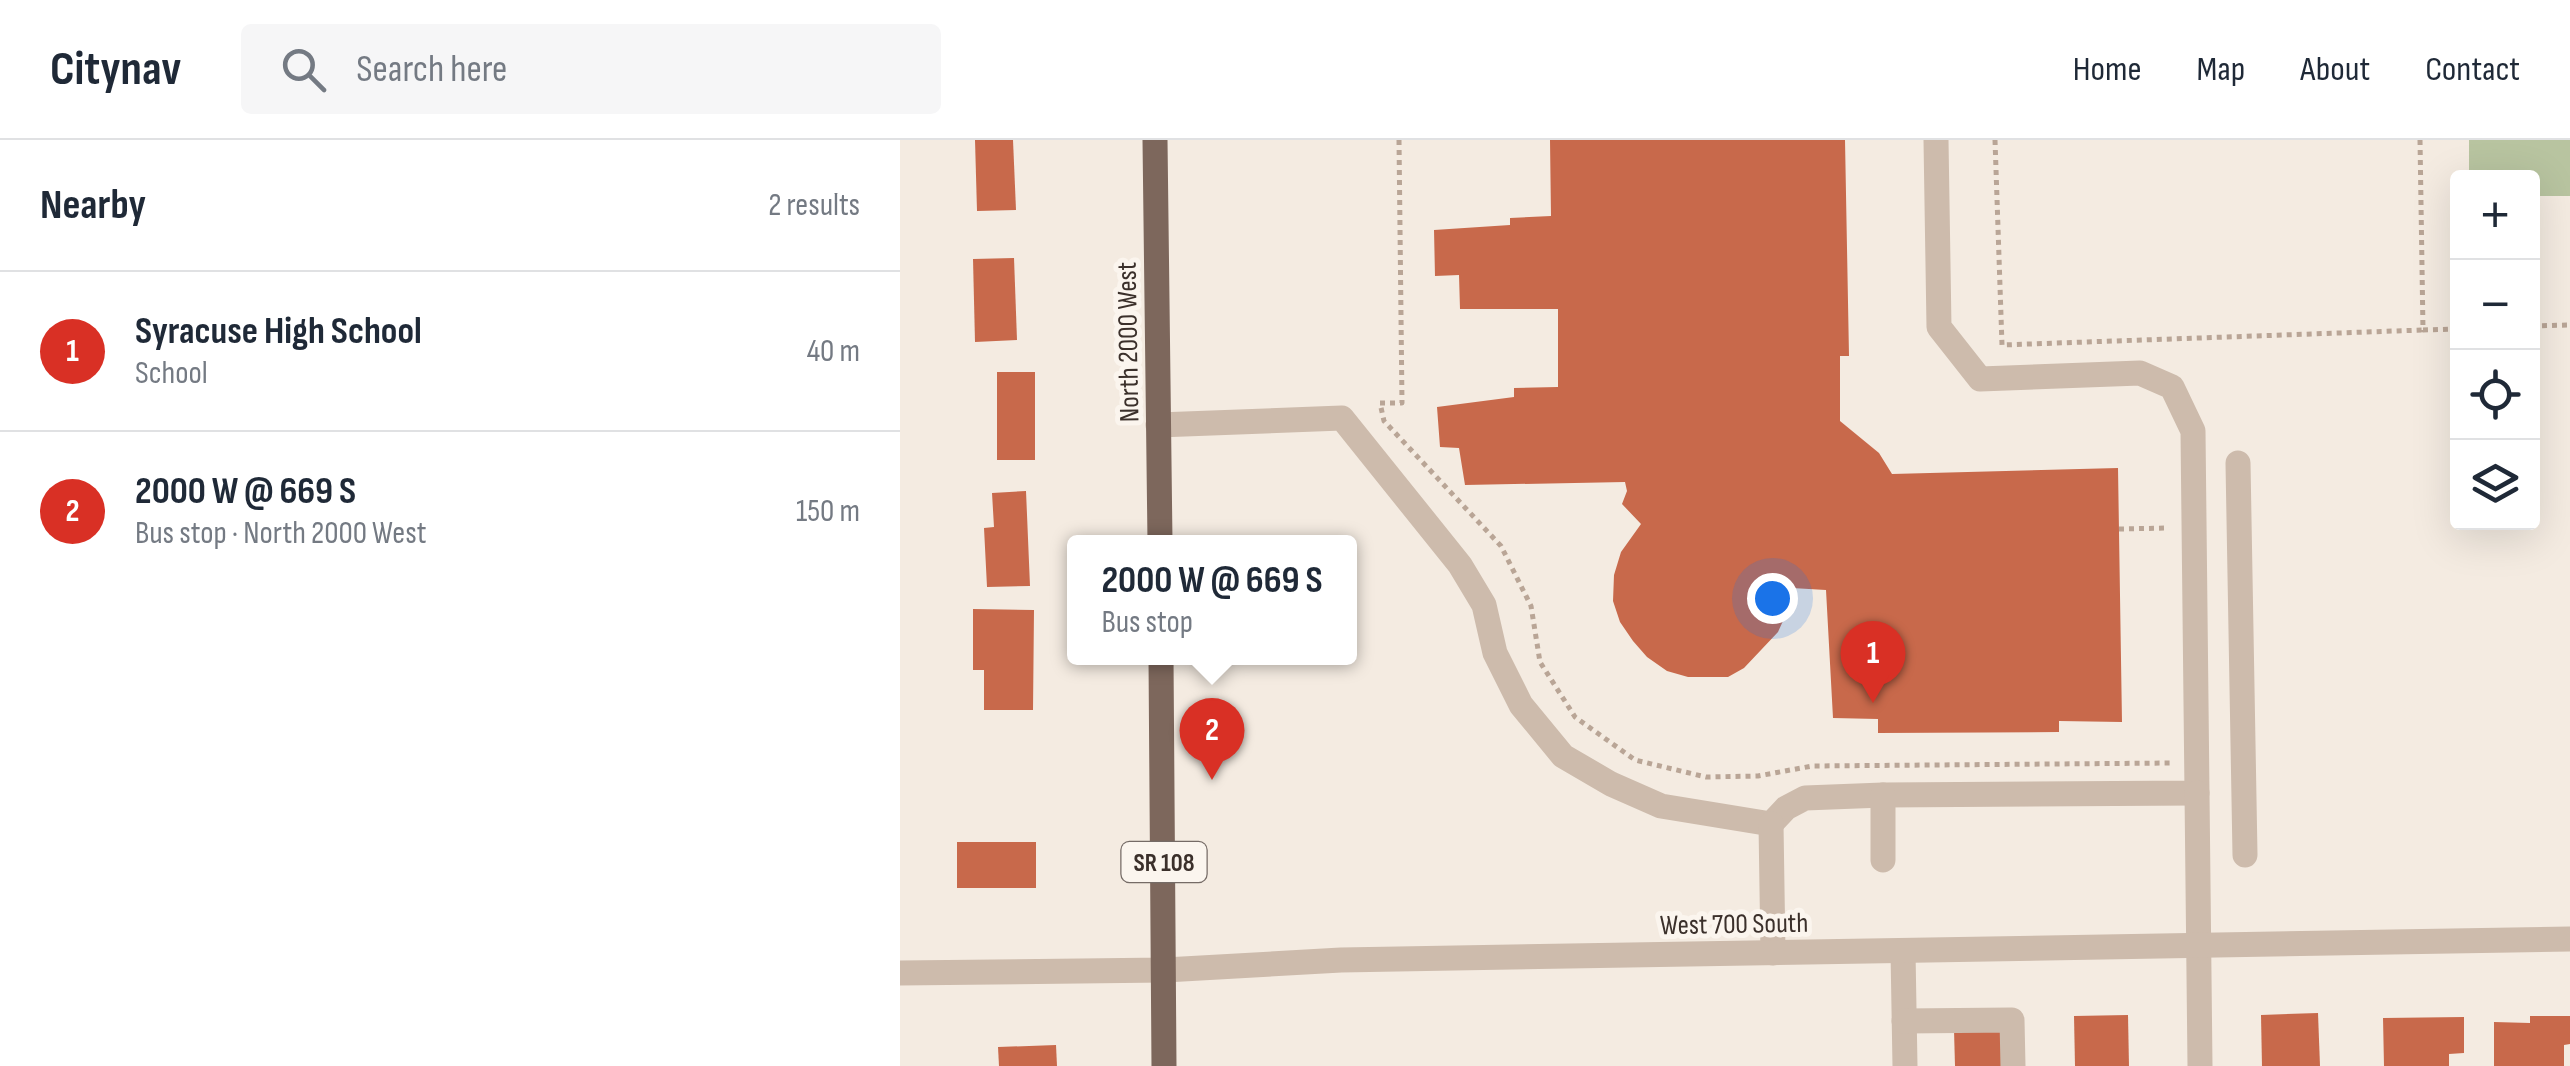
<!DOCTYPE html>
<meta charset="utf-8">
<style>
body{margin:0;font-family:"Sofia Sans Condensed",sans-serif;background:#f6f6f7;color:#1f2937}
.controls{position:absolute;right:30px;top:30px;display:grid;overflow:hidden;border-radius:10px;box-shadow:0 10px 40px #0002}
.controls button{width:90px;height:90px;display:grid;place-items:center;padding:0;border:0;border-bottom:2px solid #e0e1e3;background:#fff;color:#1f2937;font:50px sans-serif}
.you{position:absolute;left:872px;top:458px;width:35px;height:35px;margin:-25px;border:8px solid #fff;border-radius:50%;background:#1a73e8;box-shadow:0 0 0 15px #1a73e833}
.badge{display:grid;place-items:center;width:65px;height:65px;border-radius:50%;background:#d93025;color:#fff;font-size:32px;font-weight:700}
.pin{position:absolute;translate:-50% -82px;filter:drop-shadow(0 2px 5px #0008)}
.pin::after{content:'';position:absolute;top:52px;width:35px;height:30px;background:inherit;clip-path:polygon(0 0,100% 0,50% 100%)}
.popup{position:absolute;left:167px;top:395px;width:290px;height:130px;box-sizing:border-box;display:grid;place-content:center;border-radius:10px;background:#fff;filter:drop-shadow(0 2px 8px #0005);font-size:32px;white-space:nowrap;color:#747a83}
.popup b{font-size:38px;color:#1f2937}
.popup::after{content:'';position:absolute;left:50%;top:100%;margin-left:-20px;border:20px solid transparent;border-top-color:#fff}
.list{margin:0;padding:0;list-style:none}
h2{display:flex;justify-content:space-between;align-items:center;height:130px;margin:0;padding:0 40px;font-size:42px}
h2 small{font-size:32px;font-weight:400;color:#747a83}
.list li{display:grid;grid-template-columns:65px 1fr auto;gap:30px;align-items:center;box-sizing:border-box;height:160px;padding:0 40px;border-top:2px solid #e0e1e3}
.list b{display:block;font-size:38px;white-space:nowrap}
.list p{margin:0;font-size:32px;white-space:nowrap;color:#747a83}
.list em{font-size:32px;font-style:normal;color:#747a83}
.icon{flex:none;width:55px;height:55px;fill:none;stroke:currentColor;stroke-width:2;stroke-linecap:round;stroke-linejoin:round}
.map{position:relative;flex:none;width:1670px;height:926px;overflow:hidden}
header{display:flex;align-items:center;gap:60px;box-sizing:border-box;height:140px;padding:0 50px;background:#fff;border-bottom:2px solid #e0e1e3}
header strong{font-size:48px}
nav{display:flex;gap:55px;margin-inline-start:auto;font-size:35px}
.search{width:700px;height:90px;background:#f6f6f7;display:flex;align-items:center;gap:25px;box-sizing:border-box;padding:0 35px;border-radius:10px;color:#747a83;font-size:38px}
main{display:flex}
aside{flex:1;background:#fff}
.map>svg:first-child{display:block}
</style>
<header>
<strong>Citynav</strong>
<div class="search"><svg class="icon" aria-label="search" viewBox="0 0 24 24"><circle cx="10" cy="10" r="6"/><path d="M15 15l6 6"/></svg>Search here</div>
<nav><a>Home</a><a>Map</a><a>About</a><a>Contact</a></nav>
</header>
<main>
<aside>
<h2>Nearby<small>2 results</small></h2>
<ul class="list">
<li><span class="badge">1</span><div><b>Syracuse High School</b><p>School</p></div><em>40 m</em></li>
<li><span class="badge">2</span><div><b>2000 W @ 669 S</b><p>Bus stop · North 2000 West</p></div><em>150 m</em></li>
</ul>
</aside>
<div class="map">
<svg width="1670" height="926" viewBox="0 0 1670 926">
<rect width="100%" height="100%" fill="#f4ebe1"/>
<!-- green -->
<path fill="#b8c4a0" d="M1569,0H1670V56H1633L1632,38L1569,37Z"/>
<!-- building -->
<g fill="#c8694b">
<path d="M75,0H113L116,70L77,71Z"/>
<path d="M650,0H945L949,216H940V281L979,313L992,334L1218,328L1222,582L1159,581V592L978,593V579L933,578L926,450L892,448L887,472L878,492L844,528L828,537H788L767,531L747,517L733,501L720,482L713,461L714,435L721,412L741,384L722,364L727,351L725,342L565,345L559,308L540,307L537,267L614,257V248L658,247V169H560L559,135L535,136L534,90L610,85V78L651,76Z"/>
<path d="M114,118L117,200L75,202L73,119Z"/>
<rect x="97" y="232" width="38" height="88"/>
<path d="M126,351L130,446L87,447L84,388L94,387L92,353Z"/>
<path d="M73,469L134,470L133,570H84V530H73Z"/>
<rect x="57" y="702" width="79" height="46"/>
<path d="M1418,873L1420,926H1362L1361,875Z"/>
<path d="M1228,875L1229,926H1175L1174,876Z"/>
<path d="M1630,876H1670V904L1664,905V926H1594V882L1630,883Z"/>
<path d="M1564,877V913L1549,914V926H1484L1483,878Z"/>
<path d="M1106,889V926H1055L1054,890Z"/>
<path d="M156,905L157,926H99L98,907Z"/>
</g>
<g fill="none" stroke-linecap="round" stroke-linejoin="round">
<!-- path -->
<g stroke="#b9a596" stroke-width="5" stroke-dasharray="5 5" stroke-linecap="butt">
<path d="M499,0L502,263H480L484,281L601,406L631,466L640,522L675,577L735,620L806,637L858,636L912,626L1271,623"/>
<path d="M1095,0L1102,205L1523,190"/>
<path d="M1520,0L1523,190L1558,189"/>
<path d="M1632,186L1670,185"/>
<path d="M1219,389L1269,388"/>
</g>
<!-- minor -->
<g stroke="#cdbbac" stroke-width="25">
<path d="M258,285L442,278L560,425L584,465L595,513L621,565L663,616L711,644L761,666L871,684L886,668L905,658L983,655L1297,653L1293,291L1272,247L1240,233L1080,239L1039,187L1036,0"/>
<path d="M1338,323L1345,715"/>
<path d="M1297,653L1300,926"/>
<path d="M871,684L873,813"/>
<path d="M983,720V655"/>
<path d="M1003,811L1005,926"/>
<path d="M0,833L265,830L441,820L1670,799"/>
<path d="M1004,881L1112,880L1113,926"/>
</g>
<!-- major -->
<g stroke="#7d675c" stroke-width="25">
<path d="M255,0L260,402"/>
<path d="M261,518L264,926"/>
</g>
</g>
<g text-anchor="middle" stroke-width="10" stroke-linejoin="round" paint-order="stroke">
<!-- shield labels -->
<rect fill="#fbf5ee" stroke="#756b66" stroke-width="2.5" x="221.5" y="702" width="85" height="40" rx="8"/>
<g font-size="25" font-weight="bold" fill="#3b302b">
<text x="264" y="731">SR 108</text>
</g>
<!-- street labels -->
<g font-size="28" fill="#3b302b" stroke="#fbf5ee">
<text transform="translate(227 202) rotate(-91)" y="10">North 2000 West</text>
<text transform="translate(834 783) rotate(-1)" y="10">West 700 South</text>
</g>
</g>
</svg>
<div class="controls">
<button>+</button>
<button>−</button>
<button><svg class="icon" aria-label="locate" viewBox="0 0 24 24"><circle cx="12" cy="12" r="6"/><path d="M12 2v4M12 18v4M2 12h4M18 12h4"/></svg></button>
<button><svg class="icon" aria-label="layers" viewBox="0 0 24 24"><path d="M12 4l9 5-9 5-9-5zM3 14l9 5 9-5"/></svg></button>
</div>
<div class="you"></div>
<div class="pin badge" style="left:973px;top:563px">1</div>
<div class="pin badge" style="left:312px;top:640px">2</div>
<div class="popup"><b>2000 W @ 669 S</b>Bus stop</div>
</div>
</main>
